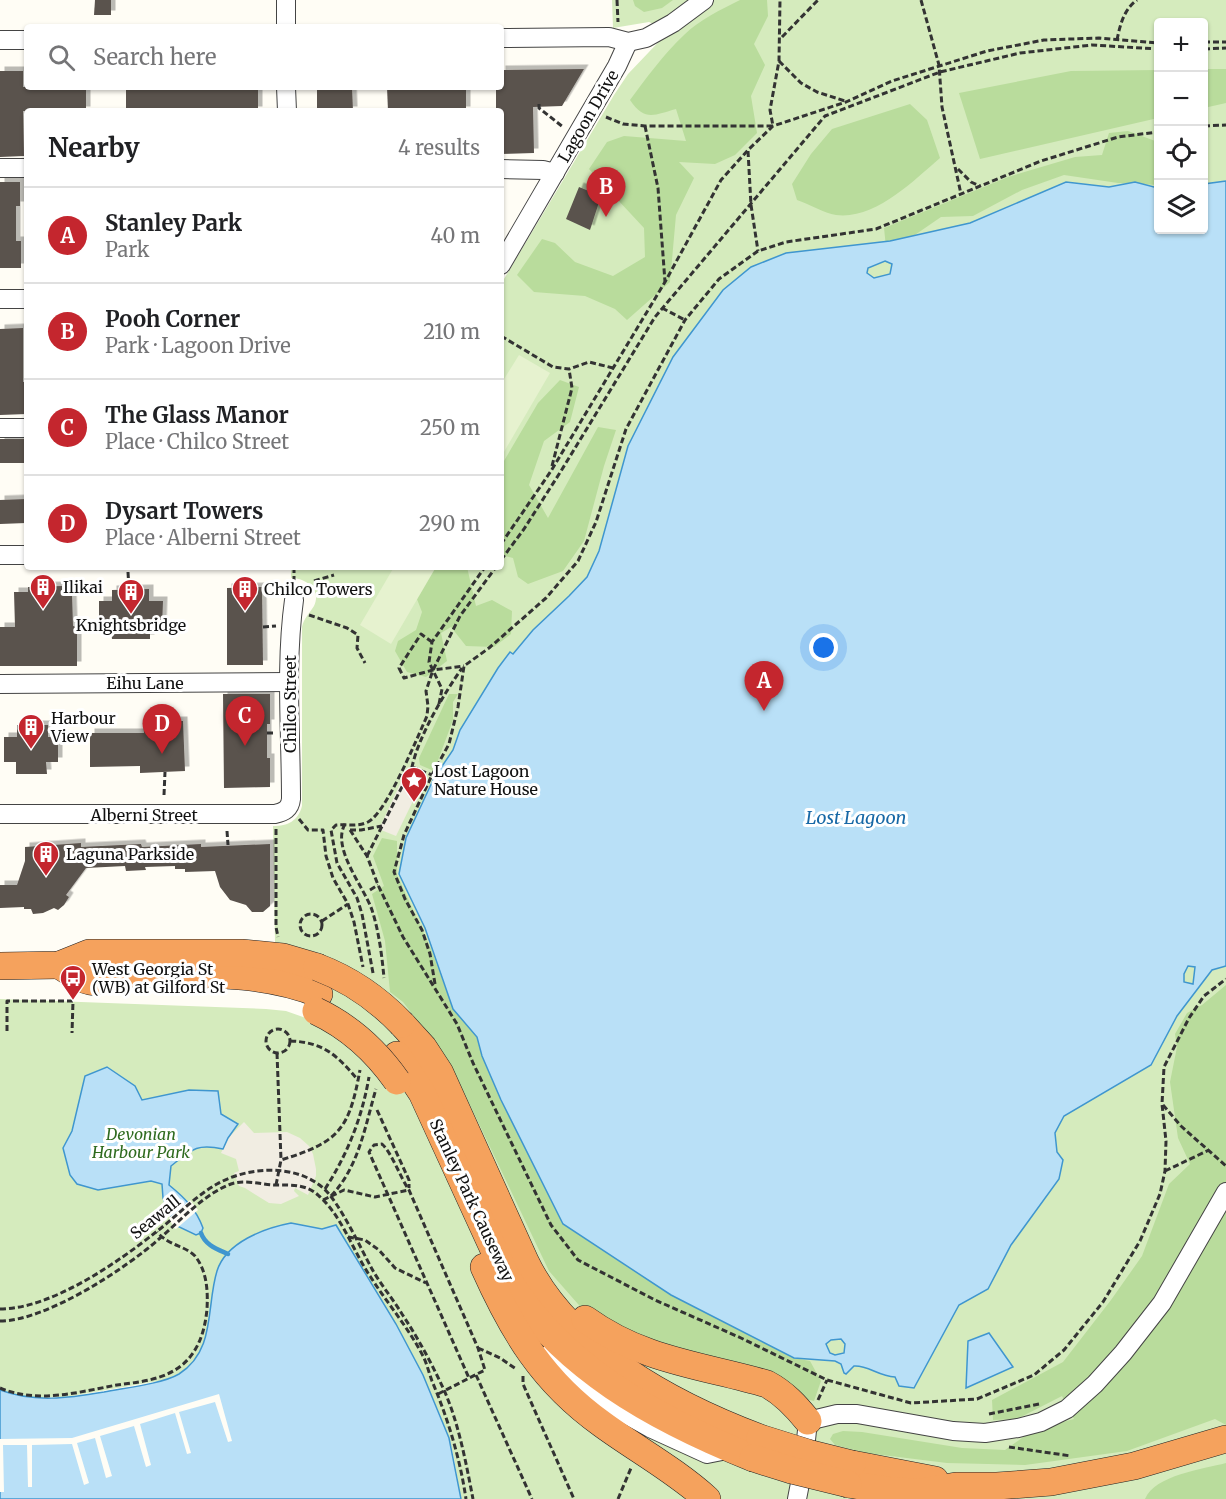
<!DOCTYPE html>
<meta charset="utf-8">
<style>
body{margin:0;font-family:Merriweather,serif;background:#f6f6f6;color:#202124}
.controls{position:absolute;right:18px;top:18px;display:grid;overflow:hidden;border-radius:6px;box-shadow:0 2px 4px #0004}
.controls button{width:54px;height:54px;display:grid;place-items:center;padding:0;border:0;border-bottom:2px solid #e0e0e0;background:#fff;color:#202124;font:30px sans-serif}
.you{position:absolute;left:824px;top:648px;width:21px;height:21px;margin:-15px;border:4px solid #fff;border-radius:50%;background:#1a73e8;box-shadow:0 0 0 9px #1a73e833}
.badge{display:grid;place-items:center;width:39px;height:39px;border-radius:50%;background:#c4262e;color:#fff;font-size:20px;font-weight:700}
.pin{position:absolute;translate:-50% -50px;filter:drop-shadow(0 2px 3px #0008)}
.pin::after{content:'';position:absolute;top:32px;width:21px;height:18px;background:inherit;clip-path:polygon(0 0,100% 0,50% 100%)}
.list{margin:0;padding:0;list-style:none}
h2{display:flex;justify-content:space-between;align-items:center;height:78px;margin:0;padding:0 24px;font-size:26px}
h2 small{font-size:20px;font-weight:400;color:#757577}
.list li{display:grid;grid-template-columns:39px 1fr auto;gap:18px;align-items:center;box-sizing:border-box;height:96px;padding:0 24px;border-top:2px solid #e0e0e0}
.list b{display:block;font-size:22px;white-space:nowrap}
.list p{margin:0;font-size:20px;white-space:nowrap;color:#757577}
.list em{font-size:20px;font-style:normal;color:#757577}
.icon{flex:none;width:33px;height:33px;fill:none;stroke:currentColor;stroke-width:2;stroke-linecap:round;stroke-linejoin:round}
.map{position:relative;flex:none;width:1226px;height:1499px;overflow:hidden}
.search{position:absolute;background:#fff;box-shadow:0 2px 4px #0004;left:24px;top:24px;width:480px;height:66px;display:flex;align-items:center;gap:15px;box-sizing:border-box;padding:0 21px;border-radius:6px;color:#757577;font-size:22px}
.panel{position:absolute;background:#fff;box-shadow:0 2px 4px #0004;left:24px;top:108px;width:480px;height:462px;border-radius:6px}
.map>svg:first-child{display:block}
</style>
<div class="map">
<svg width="1226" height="1499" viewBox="0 0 1226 1499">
<defs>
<filter id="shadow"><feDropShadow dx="4.5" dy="-4.5" stdDeviation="0" flood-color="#0004"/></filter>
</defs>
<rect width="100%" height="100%" fill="#fffdf5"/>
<!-- green -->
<path fill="#d5ebbd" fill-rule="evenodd" d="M612,0H1226V1499H461C457,1478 455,1456 448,1436C422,1360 375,1295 336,1225L218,1269L209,1326L203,1346L193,1362L180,1373L164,1380L66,1397L26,1398L0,1390V999L266,1009L286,1011L320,1023L319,953L275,942L273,826C288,826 298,821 302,806V627C304,618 309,614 314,606C322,589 305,578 291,578V567H501V284L614,95L628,74L669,31L649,22L613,28ZM1158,22H1204V230H1158Z"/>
<!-- forest -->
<g fill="#b9dc9c">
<path d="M633,0H673L662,8L644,12L635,6Z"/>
<path d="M740,0H767L768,16L754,44L765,65L751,96L757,133L735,155L715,164L679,162L694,178L676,215L670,282L627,320L615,309L585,296L534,292L517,275L542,239L555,243L575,262L613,276L645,257L644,228L589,169L607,142L624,136L686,141L676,109C654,115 645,122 630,100C646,78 664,54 684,35C699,20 722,9 740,0Z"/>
<path d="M1226,69V103L1204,108V69Z"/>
<path d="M1158,70V118L980,159L959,93L1071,71Z"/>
<path d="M910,104L927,120L940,158C913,181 875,220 836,215C824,213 809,204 797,200L792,184L811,154L832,129Z"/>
<path d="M1128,131L1158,142V185L1118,183L1064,175L1022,190L973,216L941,217L893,250L886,247L884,228L1008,177L1075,157L1102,155L1109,133Z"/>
<path d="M560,380L579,387L570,422L544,441L529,485L548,518L598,427L616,430L604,466L584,541L563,571L528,584L518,577L513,558L501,555V466L538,403Z"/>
<path d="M432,567H467L476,606L492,600L512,611L511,634L494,647L466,646L451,627L441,633L447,661L426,677L407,672L395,651L398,641L416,630L422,612L415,594Z"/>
<path d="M449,694H458L453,702V720L434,771L420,765L419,758Z"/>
<path d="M382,838L397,841V875L431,949L453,1009L477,1037L482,1056L501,1100L563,1224L671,1295L794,1358L810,1361L821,1381L814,1401L805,1399L772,1371L687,1351L642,1342L585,1312L549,1271L450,1063L403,1002L390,992L385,941L372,894L384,886L373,856Z"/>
<path d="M1226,985V1425L1215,1419L1127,1451L1025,1465L947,1463L866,1453L835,1445L830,1439L833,1434L843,1431L862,1432L962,1448L1005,1450L1033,1430L1074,1419L1062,1396L1017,1419L993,1420L992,1400L1063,1362L1111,1300L1142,1256L1169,1184L1190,1164L1178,1138L1170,1082L1177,1047L1175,1034L1187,1013L1202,1005Z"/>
<path d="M1226,1463V1499H1145C1155,1475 1203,1469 1226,1463Z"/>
</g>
<!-- pitch -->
<g fill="#e6f2cf">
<path d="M519,355L550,373L501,457V384Z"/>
<path d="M394,567H436L391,644L360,625Z"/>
</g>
<!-- plaza -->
<g fill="#f1ede2">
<path d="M408,767L426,774L396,836L381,830L380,827Z"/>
<path d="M244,1122L254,1133L287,1132L300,1138L309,1146L313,1154L316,1169V1176L308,1195L295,1188L294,1191L299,1196L281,1204L269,1203L245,1188L239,1186L234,1173L239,1171L236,1159L221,1153L228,1138Z"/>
</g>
<!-- water -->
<g fill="#b9e0f7" stroke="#3f96cf" stroke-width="1.5" fill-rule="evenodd">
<path d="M1226,181V966L1212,970L1177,1016L1151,1065L1064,1116L1055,1133L1057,1152L1063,1160L1059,1179L1011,1245L988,1289L959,1305L914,1388L899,1386L895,1377C878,1376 868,1365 854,1366L846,1374L844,1373L841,1364L835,1361L794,1358L671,1295L563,1224L501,1100L482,1056L477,1037L453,1009L425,928L399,874L406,838L434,778L453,750L460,730L498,668L510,652L513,654L533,630L569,596L587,577L599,551L628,446L673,357L723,290L751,267L786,253L890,241L970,223L1066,182L1109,187L1135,182L1158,188V230H1204V184ZM885,261L892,264L890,274L874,278L867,273L868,268ZM1188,966L1195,967L1193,984L1184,982V974ZM841,1339L845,1344L844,1353L835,1355L830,1353L826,1344L831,1340Z"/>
<path d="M107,1067L135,1086L142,1100L189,1090L218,1091L221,1114L238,1124L228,1138L223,1149C196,1143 191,1150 171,1166L169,1185C185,1198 196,1209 203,1228L201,1233L196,1235L175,1225L163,1198L162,1184L151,1181L98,1190L77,1184L70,1175L63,1148L72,1131L85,1076Z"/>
<path d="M291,1223L322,1229L336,1225L396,1324L423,1375L449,1438L461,1499H0V1390C34,1403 69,1398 104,1392C124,1388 162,1384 179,1374C216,1351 206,1306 217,1271C226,1242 265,1228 291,1223Z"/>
<path d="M989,1333L1013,1367L966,1388L968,1341Z"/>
</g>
<!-- pier -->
<g fill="#fffdf5">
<path d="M190,1200L198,1210L176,1229L174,1228L169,1218Z"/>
<path d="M219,1394L232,1441L228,1442L215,1402L179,1412L191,1453L187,1454L175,1413L140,1424L151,1465L146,1467L134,1426L100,1436L112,1476L106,1478L95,1438L77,1443L89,1483L84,1485L72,1444L32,1445V1487H28L27,1445H3L4,1492H0V1439L72,1438Z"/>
</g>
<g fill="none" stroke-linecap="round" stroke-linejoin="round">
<!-- stream -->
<path stroke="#3f96cf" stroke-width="4.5" d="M201,1233C205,1245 217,1249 228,1254"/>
</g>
<!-- building -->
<g fill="#5a524d" filter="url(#shadow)">
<path d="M95,0H111V15H94Z"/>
<path d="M584,69L562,106L533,107L534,153L501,154V111H496V87H501V70Z"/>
<path d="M0,71H23V87H86V111H23L24,156L0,157Z"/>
<rect x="126" y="87" width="132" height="24"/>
<path d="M317,87H352L353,111H317Z"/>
<path d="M387,87H466V111H388Z"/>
<path d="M0,182H20V206H16V241H21V268H0Z"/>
<path d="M579,187L601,196L590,230L566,219Z"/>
<path d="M23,328V382H27V414L0,415V329Z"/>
<rect x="0" y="439" width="25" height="24"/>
<path d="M26,499V523L0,524V500Z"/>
<path d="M62,586V593H72L73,626L77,627V666H0V627H15L14,592H28V587Z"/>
<path d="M262,587L263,665H227V588Z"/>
<path d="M149,589V601H163L162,628L150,630V639H112L111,630L99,629V601H112V590Z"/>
<path d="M223,694H270V724H267V758H270V787L224,788Z"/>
<path d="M183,721L185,771L140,773V766L90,767V733H144L143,722Z"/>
<path d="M17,725H48V737H58V762H46L47,774H16V762H4V737H17Z"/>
<path d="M81,843V847L141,844L142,847L201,844V847L270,844V906L263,912H252L246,905L230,900L220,887L215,871L185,872V869H175V866L145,867L146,870L126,871L125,866L86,868L66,895L69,897L64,905L58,910L54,908L43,913L33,914L31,909H24V907L0,908V885H17L25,861V847Z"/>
</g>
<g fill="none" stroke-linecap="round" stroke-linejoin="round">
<!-- minor casing -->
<g stroke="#444" stroke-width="20">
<g id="minor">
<path d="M286,27V0"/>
<path d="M501,38L609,37L628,42L646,38L673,23L704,0"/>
<path d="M0,40H27"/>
<path d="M286,87L287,111"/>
<path d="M0,168H27"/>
<path d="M501,169L543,170L555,173"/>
<path d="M501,265L617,66L628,42"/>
<path d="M0,299H27"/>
<path d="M0,428H27"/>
<path d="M0,555H27"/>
<path d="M0,684L289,682"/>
<path d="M0,814H275C284,812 290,809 291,799C291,733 285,665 294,600"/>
<path d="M548,1355L567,1375L609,1405L650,1428L707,1454L732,1449"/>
<path d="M797,1499L803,1468L808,1421L837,1414H857L953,1431L985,1433L1018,1428L1041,1422L1067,1409L1095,1384L1123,1353L1162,1303L1226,1192"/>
</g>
</g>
<!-- highway casing -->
<g stroke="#222" stroke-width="28">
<g id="highway">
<path d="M59,965C85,982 93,988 123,973C188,975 258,969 319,994"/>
<path d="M0,966L59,965L89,953H242L283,957L317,967"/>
<path d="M402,1024L423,1047L440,1073L525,1261C567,1349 672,1405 760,1438"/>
<path d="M397,1055L422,1093L505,1274C557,1366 658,1420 753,1458"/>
<path d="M484,1267C513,1332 543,1382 602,1424C636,1449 675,1470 707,1499"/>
<path d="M585,1319C643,1361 701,1365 767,1384C784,1393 796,1406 808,1421"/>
<path d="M852,1464L935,1480"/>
<path d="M848,1484L893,1491L921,1492L956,1486H997L1051,1482L1134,1466L1226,1439"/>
</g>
</g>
<!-- path -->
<g stroke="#333" stroke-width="3" stroke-dasharray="6 3" stroke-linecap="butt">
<path d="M617,0L618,22"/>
<path d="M921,0L939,65L942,107L961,194"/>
<path d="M782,37L818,0"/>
<path d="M1117,40C1120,25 1124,9 1137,0"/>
<path d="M1204,42H1226"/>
<path d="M1204,49L1226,48"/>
<path d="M779,61L801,83L817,92L845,101"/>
<path d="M539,104V108L563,127"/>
<path d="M606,117L623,124L645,126H773L770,110L779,61L780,0"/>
<path d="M645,126L658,188L665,282"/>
<path d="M1204,126L1226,125"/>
<path d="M748,151L751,205L758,251"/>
<path d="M958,169L971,182L980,186"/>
<path d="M662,308L685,320"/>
<path d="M501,336L553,367L569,369L589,362L613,368"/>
<path d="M552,466L572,388L569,369"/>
<path d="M501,544L551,471L665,282L721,180L748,150L773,126L846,102L892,81L987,51L1044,40L1099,38L1158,43"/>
<path d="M501,560L524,529L561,471L655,317L825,116L940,72L1020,53L1092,45L1158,49"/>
<path d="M294,567V583"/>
<path d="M128,572L129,590"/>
<path d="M314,581L334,575"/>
<path d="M309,615L347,628L358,635L357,648L365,663"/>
<path d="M263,627L276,626"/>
<path d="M432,642L421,634L399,668L404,678L433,670L464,666"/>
<path d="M439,704L442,689L429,662L432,642L485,567"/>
<path d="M267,733H274"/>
<path d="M412,767L432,775"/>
<path d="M164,795L165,772"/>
<path d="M299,819L308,830H323L326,856L333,878L348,904L354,922L363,967"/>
<path d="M345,824C331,848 364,887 372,910C379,932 382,956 384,978"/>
<path d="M276,829V927L278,937"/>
<path d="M350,830L367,856L378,885L403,937L457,1024L473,1063L551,1225L578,1260L655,1300L741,1338L827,1380L911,1403L977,1399L1034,1375L1064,1350L1103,1302L1140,1241L1160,1194L1165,1171L1166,1141L1162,1104L1164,1067L1189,1018L1204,996L1226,979"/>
<path d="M350,830H361L382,826"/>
<path d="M227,831L228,845"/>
<path d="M367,856L412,767C419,735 444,694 462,668"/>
<path d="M370,890L378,885"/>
<circle cx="311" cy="925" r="11"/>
<path d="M322,921L348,904"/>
<path d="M373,973L362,914L357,898L337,863L331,830L336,825C347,824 358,827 368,822C387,812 417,738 427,716L428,706L426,691L433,670L460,616L496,567"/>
<path d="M435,984L430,954L422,930L405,899L394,872L404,835L432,775L449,744L458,707L464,666L489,648L546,598L578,561L596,522L626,429L685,320L719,279L758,251L786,242L876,229L1041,161L1118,137L1158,132"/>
<circle cx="278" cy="1041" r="12"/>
<path d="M7,1031V1001H73L72,1033"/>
<path d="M290,1041C323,1042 337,1055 358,1080"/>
<path d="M277,1053L281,1160"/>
<path d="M1163,1105L1181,1126L1226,1166"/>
<path d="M377,1110L409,1180V1188"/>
<path d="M1165,1171L1209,1150"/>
<path d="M276,1185L281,1160C339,1142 349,1130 360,1070"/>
<path d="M325,1189C347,1155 362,1118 369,1077"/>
<path d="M331,1196C359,1167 365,1126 376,1089"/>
<path d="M323,1200L344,1190L375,1197L409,1190"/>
<path d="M348,1237L365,1240L379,1250L395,1268L426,1283"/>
<path d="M0,1309C51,1309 117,1263 156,1232C176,1217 194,1197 217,1184C247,1167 295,1163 323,1188C339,1201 361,1249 372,1269C381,1285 393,1299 402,1314C418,1338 432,1364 444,1390C459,1424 466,1463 473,1499"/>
<path d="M0,1321C46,1321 125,1269 159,1239C181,1220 204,1194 231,1184C246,1179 262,1185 276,1185C292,1185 307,1184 319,1196C342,1216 353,1251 370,1276C387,1303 408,1327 423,1356C427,1364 429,1373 432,1381C448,1419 460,1458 466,1499"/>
<path d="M478,1348L500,1358L516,1369"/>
<path d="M476,1375L532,1499"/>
<path d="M523,1376V1384L574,1499"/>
<path d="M0,1388C37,1404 79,1392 117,1385C139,1382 164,1380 182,1365C199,1351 205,1330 207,1309C208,1291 207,1271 195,1256C184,1245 169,1246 157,1232"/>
<path d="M438,1394C454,1386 469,1378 485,1370L478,1348L409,1190C400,1177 392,1153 382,1144L374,1145L369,1152L469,1378"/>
<path d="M818,1400L827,1380"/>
<path d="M989,1414L1039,1404"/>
<path d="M1009,1447L1071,1456"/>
<path d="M618,1499L631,1468"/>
</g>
<!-- minor -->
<use href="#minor" stroke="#fff" stroke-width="18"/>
<!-- highway -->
<use href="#highway" stroke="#f5a25d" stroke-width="27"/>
<!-- highway-bridge casing -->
<g stroke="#222" stroke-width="28" stroke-linecap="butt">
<g id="highway-bridge">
<path d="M317,967C349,979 378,999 402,1024"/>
<path d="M316,1011C350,1027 376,1051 397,1081"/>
<path d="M760,1438L808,1453L852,1464"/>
<path d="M753,1458L791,1470L848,1484"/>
</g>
</g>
<!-- highway-bridge -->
<use href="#highway-bridge" stroke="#f5a25d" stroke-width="27"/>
</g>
<!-- icons -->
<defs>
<g id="building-pin" transform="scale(1.35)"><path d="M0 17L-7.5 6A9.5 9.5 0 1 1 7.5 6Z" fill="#c4262e" stroke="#fff"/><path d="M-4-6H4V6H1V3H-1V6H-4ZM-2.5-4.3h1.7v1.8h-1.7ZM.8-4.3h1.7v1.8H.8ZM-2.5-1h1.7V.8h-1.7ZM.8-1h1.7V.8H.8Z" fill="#fff"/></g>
<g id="sight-pin" transform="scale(1.35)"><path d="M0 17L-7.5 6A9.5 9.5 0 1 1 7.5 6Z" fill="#c4262e" stroke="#fff"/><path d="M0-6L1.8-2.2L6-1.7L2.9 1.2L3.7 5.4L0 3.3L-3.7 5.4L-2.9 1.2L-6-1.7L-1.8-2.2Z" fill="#fff"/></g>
<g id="bus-pin" transform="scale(1.35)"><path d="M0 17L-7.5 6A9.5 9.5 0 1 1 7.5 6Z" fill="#c4262e" stroke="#fff"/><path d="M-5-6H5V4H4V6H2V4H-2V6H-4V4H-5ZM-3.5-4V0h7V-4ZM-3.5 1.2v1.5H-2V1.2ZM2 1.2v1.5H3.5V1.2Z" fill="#fff"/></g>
</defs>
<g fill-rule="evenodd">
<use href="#building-pin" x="43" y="587"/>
<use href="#building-pin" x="245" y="589"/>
<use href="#building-pin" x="131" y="592"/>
<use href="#building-pin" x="31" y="727"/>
<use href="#sight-pin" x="414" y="780"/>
<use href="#building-pin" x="46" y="854"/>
<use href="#bus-pin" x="73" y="978"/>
</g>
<g text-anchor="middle" stroke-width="6" stroke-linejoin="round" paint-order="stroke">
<!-- street labels -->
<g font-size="16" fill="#111" stroke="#fff">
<text transform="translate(588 116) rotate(-60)" y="6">Lagoon Drive</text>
<text x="145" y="689">Eihu Lane</text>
<text transform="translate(290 704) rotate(-90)" y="6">Chilco Street</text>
<text x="144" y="821">Alberni Street</text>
<text transform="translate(472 1200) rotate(65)" y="6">Stanley Park Causeway</text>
<text transform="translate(155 1217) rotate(-39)" y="6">Seawall</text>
</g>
<!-- poi labels -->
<g font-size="16" fill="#111" stroke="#fff" text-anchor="start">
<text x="63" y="593">Ilikai</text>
<text x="264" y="595">Chilco Towers</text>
<text x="131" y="631" text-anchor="middle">Knightsbridge</text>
<text x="51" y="724">Harbour<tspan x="51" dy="18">View</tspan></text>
<text x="434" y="777">Lost Lagoon<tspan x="434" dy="18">Nature House</tspan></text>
<text x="66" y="860">Laguna Parkside</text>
<text x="92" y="975">West Georgia St<tspan x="92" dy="18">(WB) at Gilford St</tspan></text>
</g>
<!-- park labels -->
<g font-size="16" font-style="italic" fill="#2f6b1f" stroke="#fff">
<text x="141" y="1140">Devonian<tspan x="141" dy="18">Harbour Park</tspan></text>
</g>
<!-- water labels -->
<g font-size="18" font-style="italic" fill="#1768a6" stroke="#fff">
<text x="856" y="824">Lost Lagoon</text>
</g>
</g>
</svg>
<div class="controls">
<button>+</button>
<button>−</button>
<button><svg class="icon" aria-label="locate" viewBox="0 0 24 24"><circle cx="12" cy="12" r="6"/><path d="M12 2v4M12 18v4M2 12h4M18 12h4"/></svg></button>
<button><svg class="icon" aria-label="layers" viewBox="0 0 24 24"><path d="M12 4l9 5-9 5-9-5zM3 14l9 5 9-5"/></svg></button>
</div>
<div class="you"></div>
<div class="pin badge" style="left:764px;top:711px">A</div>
<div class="pin badge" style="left:606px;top:217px">B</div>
<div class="pin badge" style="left:245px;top:746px">C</div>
<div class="pin badge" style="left:162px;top:754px">D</div>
<div class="search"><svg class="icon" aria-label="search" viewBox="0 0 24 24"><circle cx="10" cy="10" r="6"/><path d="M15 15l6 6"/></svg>Search here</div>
<section class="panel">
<h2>Nearby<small>4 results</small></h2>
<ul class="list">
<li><span class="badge">A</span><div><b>Stanley Park</b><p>Park</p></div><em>40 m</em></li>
<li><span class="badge">B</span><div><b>Pooh Corner</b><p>Park · Lagoon Drive</p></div><em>210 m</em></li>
<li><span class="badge">C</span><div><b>The Glass Manor</b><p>Place · Chilco Street</p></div><em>250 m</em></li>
<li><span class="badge">D</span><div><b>Dysart Towers</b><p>Place · Alberni Street</p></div><em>290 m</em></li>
</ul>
</section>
</div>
